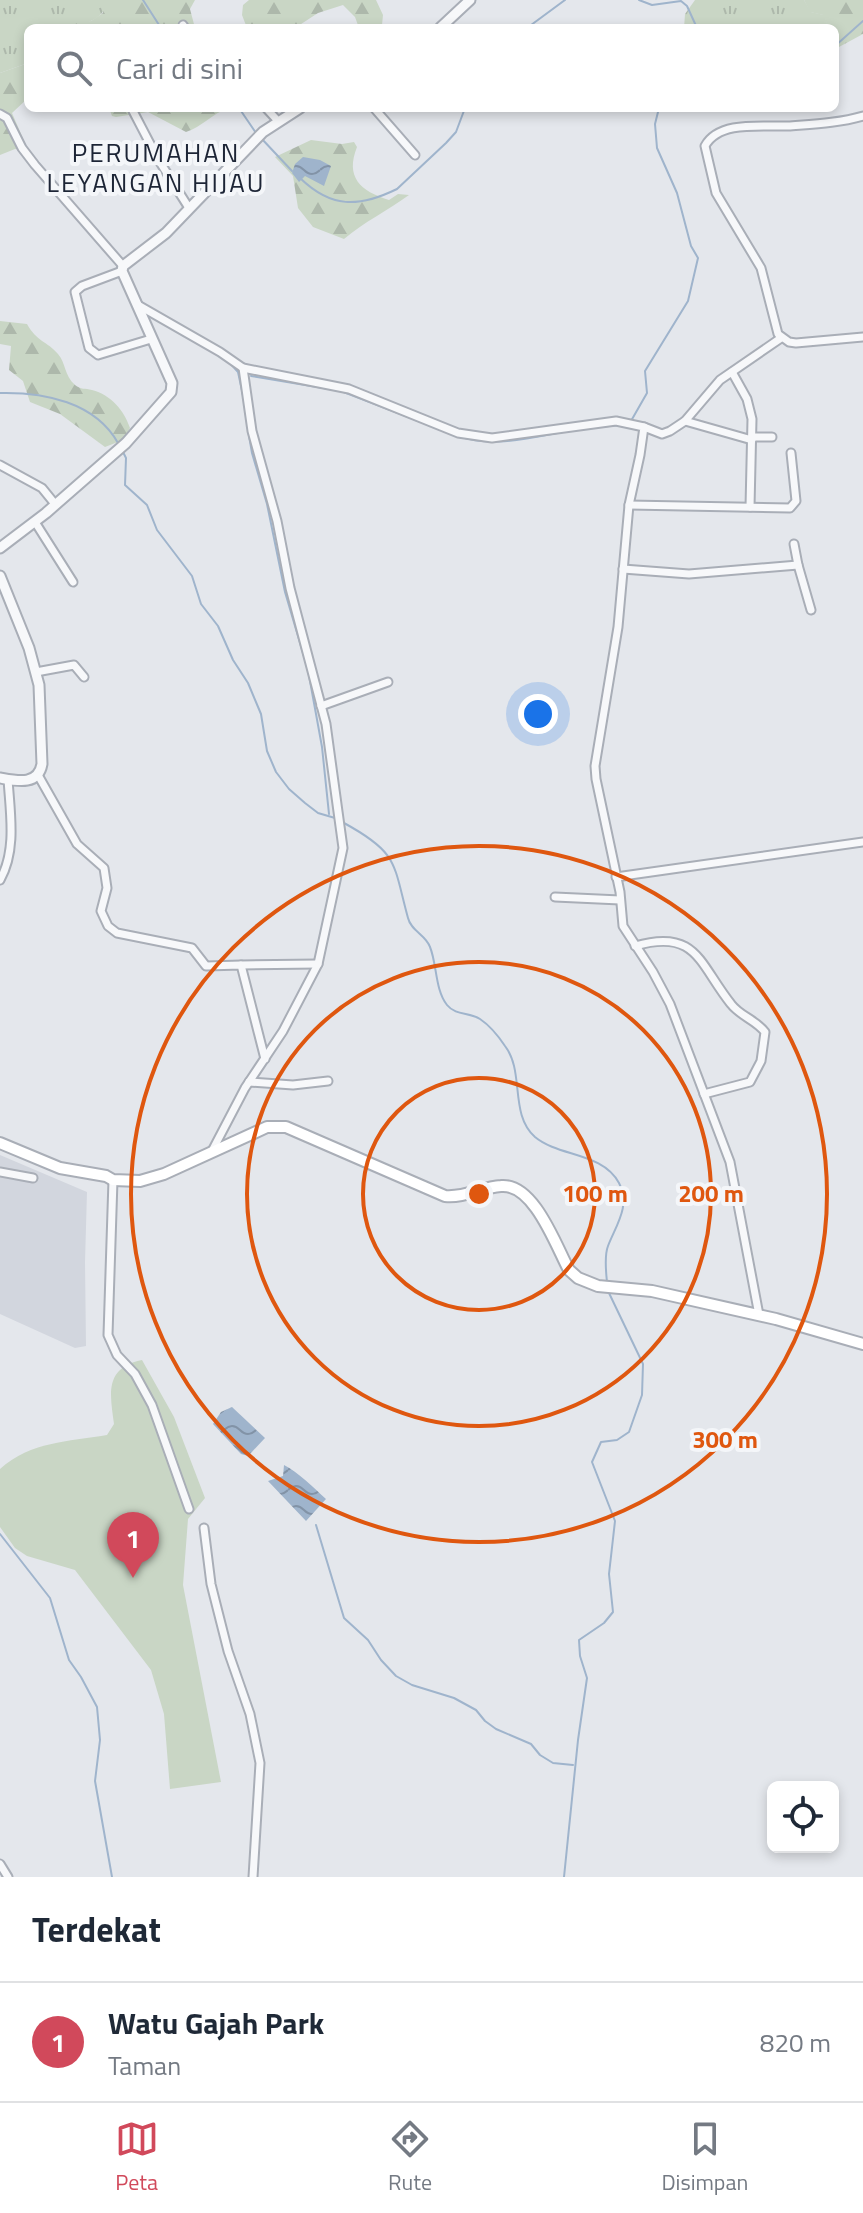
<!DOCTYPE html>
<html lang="id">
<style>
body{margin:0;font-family:"Titillium Web",sans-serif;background:#f2f2f3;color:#1f2937}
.controls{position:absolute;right:24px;bottom:24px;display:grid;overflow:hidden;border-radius:12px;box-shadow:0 4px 12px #0003}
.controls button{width:72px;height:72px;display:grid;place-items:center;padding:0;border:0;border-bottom:2px solid #e0e1e3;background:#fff;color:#1f2937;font:40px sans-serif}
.you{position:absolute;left:538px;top:714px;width:28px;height:28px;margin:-20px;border:6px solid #fff;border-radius:50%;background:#1a73e8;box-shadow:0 0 0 12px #1a73e833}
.badge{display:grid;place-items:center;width:52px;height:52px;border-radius:50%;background:#d1495b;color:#fff;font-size:26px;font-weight:700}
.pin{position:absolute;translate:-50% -66px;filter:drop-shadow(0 2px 4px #0008)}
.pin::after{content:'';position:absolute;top:42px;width:28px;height:24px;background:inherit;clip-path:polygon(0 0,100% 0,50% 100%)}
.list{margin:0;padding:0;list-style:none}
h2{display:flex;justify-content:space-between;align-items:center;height:104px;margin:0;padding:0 32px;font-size:34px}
h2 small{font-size:26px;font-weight:400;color:#747a83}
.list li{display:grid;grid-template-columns:52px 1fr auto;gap:24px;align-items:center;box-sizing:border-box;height:120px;padding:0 32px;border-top:2px solid #e0e1e3}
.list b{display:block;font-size:30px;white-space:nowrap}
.list p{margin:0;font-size:26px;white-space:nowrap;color:#747a83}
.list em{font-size:26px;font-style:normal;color:#747a83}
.icon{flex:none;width:44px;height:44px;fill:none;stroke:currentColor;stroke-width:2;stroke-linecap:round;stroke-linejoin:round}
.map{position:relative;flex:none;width:863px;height:1877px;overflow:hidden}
.search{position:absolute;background:#fff;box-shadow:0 4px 12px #0003;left:24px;right:24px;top:24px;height:88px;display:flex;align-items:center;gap:20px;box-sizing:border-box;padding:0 28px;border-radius:12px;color:#747a83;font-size:30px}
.sheet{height:224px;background:#fff}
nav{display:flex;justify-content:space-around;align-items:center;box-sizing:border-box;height:112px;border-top:2px solid #e0e1e3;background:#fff;font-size:22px;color:#747a83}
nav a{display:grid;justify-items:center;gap:4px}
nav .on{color:#d1495b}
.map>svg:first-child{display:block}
</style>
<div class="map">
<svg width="863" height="1877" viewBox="0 0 863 1877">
<defs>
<pattern id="grass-tufts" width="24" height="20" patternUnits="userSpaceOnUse" patternTransform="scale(2)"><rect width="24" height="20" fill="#c9d6c5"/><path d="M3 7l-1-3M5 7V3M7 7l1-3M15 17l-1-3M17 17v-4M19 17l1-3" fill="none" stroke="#adb8ab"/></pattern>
<pattern id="forest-firs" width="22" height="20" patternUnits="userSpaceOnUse" patternTransform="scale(2)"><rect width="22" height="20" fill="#c9d6c5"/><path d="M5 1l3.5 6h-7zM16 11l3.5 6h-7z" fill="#adb8ab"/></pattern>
<pattern id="water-waves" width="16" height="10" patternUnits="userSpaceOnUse" patternTransform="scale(2)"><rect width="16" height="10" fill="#9fb4cc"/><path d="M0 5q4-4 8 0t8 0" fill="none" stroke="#8293a7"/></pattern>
</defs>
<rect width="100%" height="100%" fill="#e4e7ec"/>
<!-- built -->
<path fill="#d2d6de" d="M0,1155L87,1192L85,1262L86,1346L75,1348L0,1314Z"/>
<!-- grass -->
<g fill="url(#grass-tufts)">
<path d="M0,0H104L106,6C97,31 50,28 28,28V63L0,73Z"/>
<path d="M695,0H804L811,12L824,15L829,28H684L685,14Z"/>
</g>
<!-- forest -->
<g fill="url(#forest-firs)">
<path d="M104,0H195L190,9L195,28H69L77,23L91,21L103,13Z"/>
<path d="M249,0H376L383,15L382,25L374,28H359L355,17L343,5L318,13L295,28H247L242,15L243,5Z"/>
<path d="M804,0H863V34L839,47L835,45V28H829L823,15L810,12Z"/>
<path d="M28,63V98L12,113L28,150L15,149L0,155V73Z"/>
<path d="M109,108H229C211,114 202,127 186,132L148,112L116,117L112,116Z"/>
<path d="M311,140L342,144L354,142L357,147C345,177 360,191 389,200L398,194L409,195C387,211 364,222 344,239L313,227L298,208L293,176L275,157Z"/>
<path d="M0,321L27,324C37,342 47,341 58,354C66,363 64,375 75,385C81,390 85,388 92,390C111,395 124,410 130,428L123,440L105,447L60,414L30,402L23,381L9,370L11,346L0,344Z"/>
</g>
<!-- park -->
<path fill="#c9d6c5" d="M142,1360L174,1417L205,1498L188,1519L183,1585L221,1782L170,1789L164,1714L151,1670L75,1570L27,1556L15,1548L0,1527V1469C32,1441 67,1442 107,1435L114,1424C110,1394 104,1368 142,1360Z"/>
<!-- water -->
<g fill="url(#water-waves)">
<path d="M303,157L320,160L331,166L324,186L305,176L299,182L292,173L295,164Z"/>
<path d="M232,1407L265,1438L248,1456L241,1454L213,1424L221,1412Z"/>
<path d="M284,1465C298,1472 314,1488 326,1499L306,1521L268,1481L283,1476Z"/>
</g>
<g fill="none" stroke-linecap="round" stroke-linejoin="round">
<!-- stream -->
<g stroke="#9fb4cc" stroke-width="2">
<path d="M143,0L161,28"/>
<path d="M639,0L652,5L681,1L687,6L697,28"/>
<path d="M527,28L565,0"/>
<path d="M835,46L863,21"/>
<path d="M239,108L256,133"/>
<path d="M261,138L292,171"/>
<path d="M300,178C331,208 358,208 397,189L446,143L456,132L465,108"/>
<path d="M229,362L238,372L244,400"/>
<path d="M251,376L341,391L452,434"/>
<path d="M0,393C44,392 95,402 118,443"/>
<path d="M631,421L647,393L645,371L688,301L698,258L691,246L677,193L657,148L655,124L659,108"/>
<path d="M596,427L622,425"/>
<path d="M248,430L252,453L267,504L285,592L308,670L322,747L329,814"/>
<path d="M458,436C495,449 537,436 574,430"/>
<path d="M123,452L126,458L125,485L147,505L157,530L192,576L201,604L218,626L233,660L248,683L261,714L267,751L276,772L289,789L305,803L318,813L335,818"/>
<path d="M344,823C399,853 393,863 408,918C411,931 426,935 430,947C437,964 435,990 447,1005C456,1016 469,1012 480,1019C489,1025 499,1037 505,1046C525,1072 509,1114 535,1137C559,1157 602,1152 619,1183C631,1206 616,1225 608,1246C604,1256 606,1272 607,1282"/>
<path d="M316,1525L344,1618L368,1640L381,1660L396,1676L412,1685L454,1698L476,1710L485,1721L496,1729L531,1744L540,1755L553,1763L573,1765"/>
<path d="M0,1534L50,1598L69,1660L81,1677L97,1707L100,1740L95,1781L112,1877"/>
<path d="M564,1877L578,1740L587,1678L580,1656L579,1640L604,1623L613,1612L609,1574L615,1521L592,1462L601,1442L617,1440L629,1432L642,1395L643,1364L609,1293"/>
</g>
<!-- minor casing -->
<g stroke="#a9aeb7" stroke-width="11">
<g id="minor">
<path d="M183,25L185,28"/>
<path d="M266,108L278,121"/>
<path d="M374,108L415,155"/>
<path d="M133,111L158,159L189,208"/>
<path d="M0,114L7,118L22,148L35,165L123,266"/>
<path d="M863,116C839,123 813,124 788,126C763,127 719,120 705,146L716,193L761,268L778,334L789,342L796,343L863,337"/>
<path d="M122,271L82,286L75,292L89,348L98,355L151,339"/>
<path d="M138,305L220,352L243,368L349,389L458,433L492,438L616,421L644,427L640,455L629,505L618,627L595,766L596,779L620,892L623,926L653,972L670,1004L730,1162L759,1315"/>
<path d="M732,372L747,399L752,419L750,507"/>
<path d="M685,421L752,440"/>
<path d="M644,427L662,434L670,431L685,421L720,380L781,338"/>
<path d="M752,437H772"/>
<path d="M0,465L42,488L55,504"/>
<path d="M629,505L790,508L796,501L791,453"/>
<path d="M35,522L73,582"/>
<path d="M794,544L798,565"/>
<path d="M623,569L689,574L798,565L811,610"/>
<path d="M36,672L74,665L84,677"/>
<path d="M321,706L388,682"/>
<path d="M38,775L77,844L104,868L107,888L101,911L108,926L117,933L192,948L206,966L241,965L265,1059"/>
<path d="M616,877L863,842"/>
<path d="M0,880C17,850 10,812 8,779"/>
<path d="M555,897L620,900"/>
<path d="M635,946C697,928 699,964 731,1004C740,1016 756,1020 765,1032L761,1061L750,1082L704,1094"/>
<path d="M241,965L318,964"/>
<path d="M249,1082L293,1085L328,1081"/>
<path d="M212,1151L245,1088L283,1031L318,964L343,848L326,724L290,588L277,521L252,431L243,368"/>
<path d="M0,1172L33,1178"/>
<path d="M113,1180L108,1335L117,1355L135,1374L152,1405L189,1509"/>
<path d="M204,1528L211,1584L228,1651L250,1714L260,1763L253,1877"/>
<path d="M0,1864L8,1877"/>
</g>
</g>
<!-- tertiary casing -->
<g stroke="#a9aeb7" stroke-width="13">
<g id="tertiary">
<path d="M440,28L470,0"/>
<path d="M0,548L46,513L126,443L171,392L172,383L122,271L123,266L166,233L263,132L300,108"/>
<path d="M0,576L29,648L39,685L42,764C38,786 17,781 0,778"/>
</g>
</g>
<!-- secondary casing -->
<g stroke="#a9aeb7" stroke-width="14">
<path id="secondary" d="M0,1143L60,1168L106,1176L113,1180L140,1181L164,1174L267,1127H286L445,1196C465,1198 482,1187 501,1186C534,1183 556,1246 569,1270L578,1278L598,1286L652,1291L776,1319L863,1344"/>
</g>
<!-- minor -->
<use href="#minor" stroke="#f7f8fa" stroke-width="7"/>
<!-- tertiary -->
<use href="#tertiary" stroke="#f7f8fa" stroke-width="9"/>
<!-- secondary -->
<use href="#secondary" stroke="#fff" stroke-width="10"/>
</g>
<!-- distance rings -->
<g fill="none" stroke="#df570f" stroke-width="4">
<circle cx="479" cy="1194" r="116"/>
<circle cx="479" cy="1194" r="232"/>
<circle cx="479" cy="1194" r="348"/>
</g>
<g text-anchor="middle" stroke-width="8" stroke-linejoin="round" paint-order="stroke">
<!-- neighbourhood labels -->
<g font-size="26" letter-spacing="2" fill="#1d2536" stroke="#f4f6f9">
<text x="156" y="162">PERUMAHAN<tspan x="156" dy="30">LEYANGAN HIJAU</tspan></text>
</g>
</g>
<circle cx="479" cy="1194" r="12" fill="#df570f" stroke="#f4f6f9" stroke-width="4"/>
<g font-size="24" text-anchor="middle" font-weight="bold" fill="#df570f" stroke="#f4f6f9" stroke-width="8" stroke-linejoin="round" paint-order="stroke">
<text x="595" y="1202">100 m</text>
<text x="711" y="1202">200 m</text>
<text x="725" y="1448">300 m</text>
</g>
</svg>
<div class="controls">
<button><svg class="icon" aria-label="locate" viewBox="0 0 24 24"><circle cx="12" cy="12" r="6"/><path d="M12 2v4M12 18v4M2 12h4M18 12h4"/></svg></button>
</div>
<div class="you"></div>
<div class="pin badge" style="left:133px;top:1578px">1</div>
<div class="search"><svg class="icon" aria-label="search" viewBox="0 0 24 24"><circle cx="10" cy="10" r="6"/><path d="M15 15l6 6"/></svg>Cari di sini</div>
</div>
<section class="sheet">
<h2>Terdekat<small></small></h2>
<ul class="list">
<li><span class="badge">1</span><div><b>Watu Gajah Park</b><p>Taman</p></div><em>820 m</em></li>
</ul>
</section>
<nav>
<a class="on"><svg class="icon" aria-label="map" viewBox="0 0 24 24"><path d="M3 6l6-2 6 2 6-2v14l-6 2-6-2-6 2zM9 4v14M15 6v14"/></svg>Peta</a>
<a><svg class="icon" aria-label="directions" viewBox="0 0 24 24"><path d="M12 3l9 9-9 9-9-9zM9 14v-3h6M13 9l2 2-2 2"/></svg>Rute</a>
<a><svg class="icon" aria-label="saved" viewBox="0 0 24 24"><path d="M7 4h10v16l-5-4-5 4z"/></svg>Disimpan</a>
</nav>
